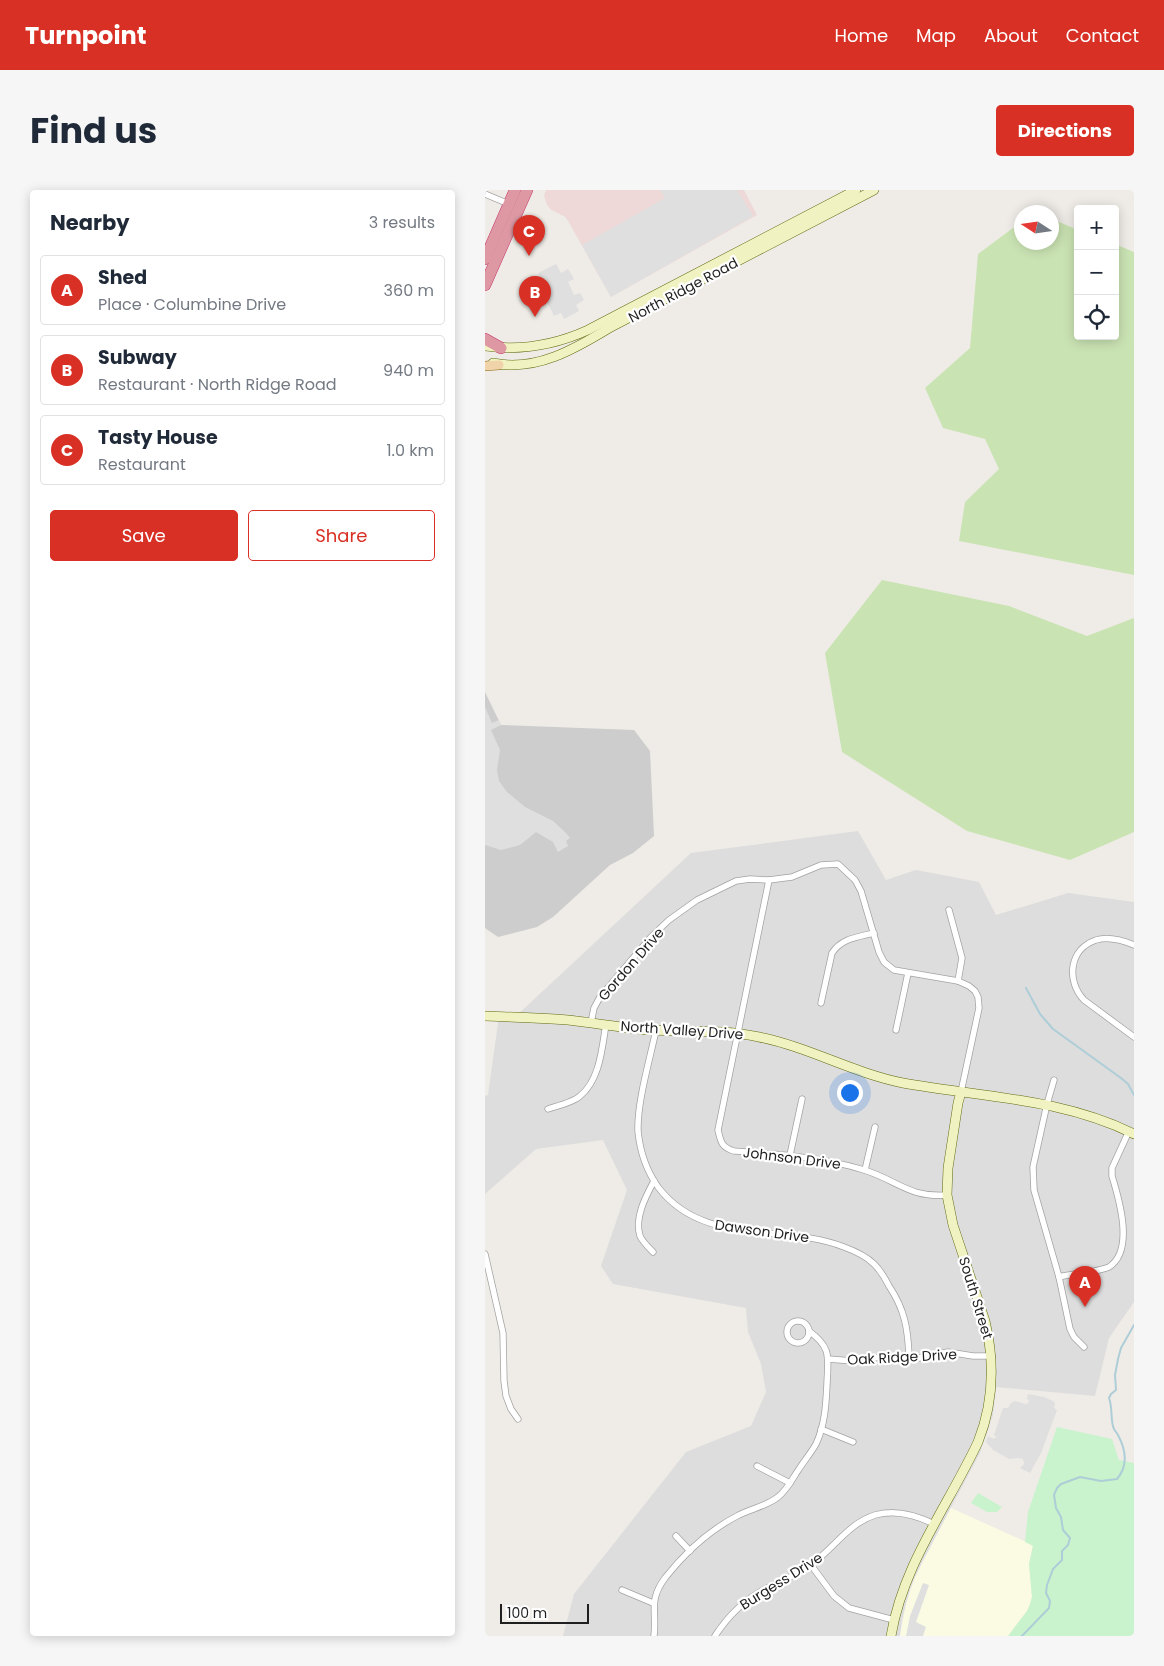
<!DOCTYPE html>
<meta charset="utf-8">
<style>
body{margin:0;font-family:Poppins,sans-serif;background:#f6f6f7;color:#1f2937}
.controls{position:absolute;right:15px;top:15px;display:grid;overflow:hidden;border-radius:5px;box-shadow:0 2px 12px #0003}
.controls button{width:45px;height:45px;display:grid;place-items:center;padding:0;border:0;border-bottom:1px solid #e0e1e3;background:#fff;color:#1f2937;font:25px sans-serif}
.compass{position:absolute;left:529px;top:15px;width:45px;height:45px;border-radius:50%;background:#fff;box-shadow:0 2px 12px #0003;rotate:282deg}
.scale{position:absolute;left:15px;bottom:12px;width:89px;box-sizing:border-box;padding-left:5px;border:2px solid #1f1f1f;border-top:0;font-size:14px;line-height:18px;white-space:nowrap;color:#1f1f1f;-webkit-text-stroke:4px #fff;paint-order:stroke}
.you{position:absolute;left:364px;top:902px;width:18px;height:18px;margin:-12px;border:4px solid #fff;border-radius:50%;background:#1a73e8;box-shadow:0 0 0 8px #1a73e833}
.badge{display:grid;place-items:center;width:32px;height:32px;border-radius:50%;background:#d93025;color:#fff;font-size:16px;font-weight:700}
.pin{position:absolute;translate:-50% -41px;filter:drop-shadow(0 1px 2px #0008)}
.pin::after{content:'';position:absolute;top:26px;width:18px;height:15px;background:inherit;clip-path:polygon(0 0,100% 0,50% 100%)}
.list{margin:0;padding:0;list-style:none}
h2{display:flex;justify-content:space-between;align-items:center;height:65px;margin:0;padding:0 20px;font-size:21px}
h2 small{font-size:16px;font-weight:400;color:#747a83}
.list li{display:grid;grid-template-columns:32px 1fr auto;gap:15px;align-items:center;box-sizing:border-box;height:70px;margin:0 10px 10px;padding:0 10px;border:1px solid #e0e1e3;border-radius:5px}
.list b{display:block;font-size:19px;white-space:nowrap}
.list p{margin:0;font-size:16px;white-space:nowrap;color:#747a83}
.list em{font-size:16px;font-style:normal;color:#747a83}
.actions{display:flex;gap:10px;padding:15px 20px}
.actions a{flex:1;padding:11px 0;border:1px solid #d93025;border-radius:5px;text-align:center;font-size:18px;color:#d93025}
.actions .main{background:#d93025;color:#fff}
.icon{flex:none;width:28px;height:28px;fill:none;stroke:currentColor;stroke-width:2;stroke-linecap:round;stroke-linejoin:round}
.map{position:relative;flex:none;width:649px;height:1446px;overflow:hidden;border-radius:5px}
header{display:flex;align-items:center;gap:30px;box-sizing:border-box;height:70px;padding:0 25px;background:#d93025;color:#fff}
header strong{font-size:24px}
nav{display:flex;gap:28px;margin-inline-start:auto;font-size:18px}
.intro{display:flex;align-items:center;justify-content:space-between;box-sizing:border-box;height:120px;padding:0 30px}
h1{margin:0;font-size:35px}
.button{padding:12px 22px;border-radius:5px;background:#d93025;color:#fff;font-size:18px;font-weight:700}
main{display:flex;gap:30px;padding:0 30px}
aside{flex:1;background:#fff;border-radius:5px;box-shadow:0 2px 12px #0003}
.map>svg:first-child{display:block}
</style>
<header>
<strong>Turnpoint</strong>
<nav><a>Home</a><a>Map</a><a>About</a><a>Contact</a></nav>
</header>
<div class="intro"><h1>Find us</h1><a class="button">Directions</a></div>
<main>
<aside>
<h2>Nearby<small>3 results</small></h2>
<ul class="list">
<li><span class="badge">A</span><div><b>Shed</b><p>Place · Columbine Drive</p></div><em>360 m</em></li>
<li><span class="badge">B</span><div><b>Subway</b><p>Restaurant · North Ridge Road</p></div><em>940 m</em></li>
<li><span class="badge">C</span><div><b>Tasty House</b><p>Restaurant</p></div><em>1.0 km</em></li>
</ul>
<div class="actions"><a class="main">Save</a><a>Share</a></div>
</aside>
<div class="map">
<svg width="649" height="1446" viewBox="0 0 649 1446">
<rect width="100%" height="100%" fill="#efece7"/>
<!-- residential -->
<path fill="#ddd" d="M373,641L401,690L431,680L494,692L511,725L583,703L649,712V1112L624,1148L610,1206L511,1197L508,1225L495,1263L437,1372L425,1399L417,1429L415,1446H78L89,1404L201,1262L266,1236L281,1202L276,1174L263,1142L261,1118L128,1094L116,1076L142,1000L118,950L51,959L0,1004V906L3,905L14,826L30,827L206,663Z"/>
<!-- commercial -->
<path fill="#eed9d8" d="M61,0H259L272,25L126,107L83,31L80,27L65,19L61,13L59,5Z"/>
<!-- education -->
<path fill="#fbfbe3" d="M466,1318L548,1355L544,1374L547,1407L545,1414L542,1421L523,1446H415L421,1414L430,1387Z"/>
<!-- religious -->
<path fill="#cdcdcd" d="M0,502L16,535L149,540L165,561L169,646L148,663L125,675L68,727L52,737L13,747L0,738Z"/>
<!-- grass -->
<g fill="#cae3b3">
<path d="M567,29L593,40V146H630V54L649,62V385L474,351L480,312L514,279L500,249L458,238L440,198L485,158L493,64L536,32V52H566Z"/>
<path d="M397,390L524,416L602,446L649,428V642L585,670L482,641L357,562L340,463Z"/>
</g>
<!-- park -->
<g fill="#c9f3cd">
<path d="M572,1237L627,1249L634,1270L649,1273V1446H523L542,1421L545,1414L547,1407L544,1374L548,1356L540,1352L543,1322Z"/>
<path d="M493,1303L517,1317L512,1322H502L486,1313Z"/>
</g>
<!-- parking -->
<g fill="#dfdfdf">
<path d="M175,0H252L268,26L126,107L97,55L180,8Z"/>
<path d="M71,74L76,83L83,79L89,89L83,92L89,105L95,103L99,110L91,115L94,121L79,129L76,123L69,126L56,100L60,98L53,83Z"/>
<path d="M0,517L7,533L14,530L16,535L6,540L15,560L12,580L14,591L22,602L40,617L68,631L81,643L85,648L81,651L83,656L73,662L68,652L51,642L35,655L16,660L0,655Z"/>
<path d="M543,1204L559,1207L568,1211L570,1213L569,1218L572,1220L556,1263L545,1283L535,1278L539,1274L538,1269L534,1268L524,1269L508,1260L501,1252L503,1246L508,1249L512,1247L509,1245L518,1218H523L526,1213L530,1211L541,1214L543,1213L544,1210L542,1209Z"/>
<path d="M438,1393L444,1395L431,1432L441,1437L438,1446H421L425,1426Z"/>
</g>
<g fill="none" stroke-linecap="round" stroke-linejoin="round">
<!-- stream -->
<g stroke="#adcdd7" stroke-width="2">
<path d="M541,798L555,824L568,839L636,888L643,894L649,905"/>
<path d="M537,1446L564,1418L565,1411L561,1403L562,1395L568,1379L577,1370V1361L583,1355L585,1348L578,1340L576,1327L571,1318L569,1305L572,1298L576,1294L595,1287L616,1291L632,1289C643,1276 641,1260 633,1245C632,1243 630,1241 629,1239C625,1231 628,1218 624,1208L626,1204L631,1200L630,1185L633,1169L636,1158L649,1135"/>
</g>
<!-- street casing -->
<g stroke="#a3a3a3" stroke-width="7">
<g id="street">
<path d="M0,4L24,14"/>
<path d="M284,690L233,940C236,952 236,957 249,961C292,964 337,967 379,980C412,990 424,1008 462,1005"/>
<path d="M464,720L477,768L473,791"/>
<path d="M649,755C637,750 624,746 611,750C584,759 581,791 599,810L649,847"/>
<path d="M336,813L347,763C357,748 373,747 389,743"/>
<path d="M106,833L109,818L115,807L166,747L184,730L212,710L251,691L265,689L284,690L307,687L336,675L353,674L370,690L376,701L394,762L399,772L409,780L473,791L484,796L490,801L493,807L494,818L476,902"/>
<path d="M171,840C165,869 152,912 153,941C155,962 161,980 173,997C218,1057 298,1033 359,1057C370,1061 381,1066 389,1074C395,1080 400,1088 404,1096C420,1120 423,1139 424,1167"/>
<path d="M411,840L423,783"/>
<path d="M569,890L562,914L548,977L549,1000L574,1087L585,1139L589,1147L599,1157"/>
<path d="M63,919C72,916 89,912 95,906C115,890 117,858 121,834"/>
<path d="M305,965L317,909"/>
<path d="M380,980L390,937"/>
<path d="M168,1062C163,1057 157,1051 155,1046C149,1028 161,1006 169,991"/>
<path d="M0,1064L18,1143L19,1191L21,1206L26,1219L33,1229"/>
<path d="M574,1087C586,1084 613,1082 624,1077C649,1061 635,1012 627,986V978L644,941"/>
<circle cx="313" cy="1142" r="11"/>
<path d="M343,1169L368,1171L396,1167L434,1168L463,1162L488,1166H507"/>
<path d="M336,1239L368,1252"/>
<path d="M272,1276L305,1293"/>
<path d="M191,1346L205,1361"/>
<path d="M326,1375L349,1406L364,1418L409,1430"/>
<path d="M137,1400L168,1413"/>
<path d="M169,1446C172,1421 163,1411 180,1388C199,1364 225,1340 252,1326C265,1319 282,1316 293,1307C303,1299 307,1289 314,1279C319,1271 326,1263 331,1254C340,1235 341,1214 342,1194C343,1167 347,1158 324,1141"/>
<path d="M230,1446C243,1426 259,1410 280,1399C296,1391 312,1385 327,1374C349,1358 364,1333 390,1325C411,1319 431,1325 449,1334"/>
</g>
</g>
<!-- secondary casing -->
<g stroke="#616b12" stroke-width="10">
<g id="secondary">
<path d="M0,156C36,161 70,155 103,140L371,0"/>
<path d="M8,173C51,182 90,159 126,137L389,0"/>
<path d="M0,826C28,827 55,828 83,830C110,833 138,838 165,840C202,842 238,839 274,847C324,857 368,883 418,893C496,907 576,908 649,944"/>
<path d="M406,1446C418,1374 463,1316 493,1252C509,1212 510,1173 500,1131L468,1035L462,1005L463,978L473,913L476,902"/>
</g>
</g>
<!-- primary casing -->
<g stroke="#896212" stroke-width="10">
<path id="primary" d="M0,176L14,175"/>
</g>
<!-- highway casing -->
<g stroke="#c73a6a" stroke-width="12">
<g id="highway">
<path d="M0,69L30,0"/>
<path d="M0,95L42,0"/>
<path d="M0,149L16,158"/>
</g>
</g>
<!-- street -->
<use href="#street" stroke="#fff" stroke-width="5.5"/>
<!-- secondary -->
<use href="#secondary" stroke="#f0f2c1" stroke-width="9"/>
<!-- primary -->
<use href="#primary" stroke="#f1d3aa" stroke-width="9"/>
<!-- highway -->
<use href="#highway" stroke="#dd98a4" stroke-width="11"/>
</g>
<g text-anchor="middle" stroke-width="4.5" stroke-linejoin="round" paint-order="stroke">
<!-- street labels -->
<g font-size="14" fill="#1f1f1f" stroke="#fff">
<text transform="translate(198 100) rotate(-28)" y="5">North Ridge Road</text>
<text transform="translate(146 774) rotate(-49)" y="5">Gordon Drive</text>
<text transform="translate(197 840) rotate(4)" y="5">North Valley Drive</text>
<text transform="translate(307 968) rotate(7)" y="5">Johnson Drive</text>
<text transform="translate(277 1041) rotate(8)" y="5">Dawson Drive</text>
<text transform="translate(491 1108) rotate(73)" y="5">South Street</text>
<text transform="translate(417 1167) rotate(-3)" y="5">Oak Ridge Drive</text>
<text transform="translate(296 1391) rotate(-32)" y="5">Burgess Drive</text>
</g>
</g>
</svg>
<div class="controls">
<button>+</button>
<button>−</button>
<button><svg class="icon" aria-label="locate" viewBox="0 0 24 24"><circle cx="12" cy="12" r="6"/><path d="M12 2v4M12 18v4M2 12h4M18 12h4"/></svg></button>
</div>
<svg class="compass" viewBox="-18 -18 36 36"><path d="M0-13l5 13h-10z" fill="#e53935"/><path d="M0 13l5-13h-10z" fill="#747a83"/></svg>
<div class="scale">100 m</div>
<div class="you"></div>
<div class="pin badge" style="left:600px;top:1117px">A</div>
<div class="pin badge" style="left:50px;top:127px">B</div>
<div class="pin badge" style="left:44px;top:66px">C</div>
</div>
</main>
